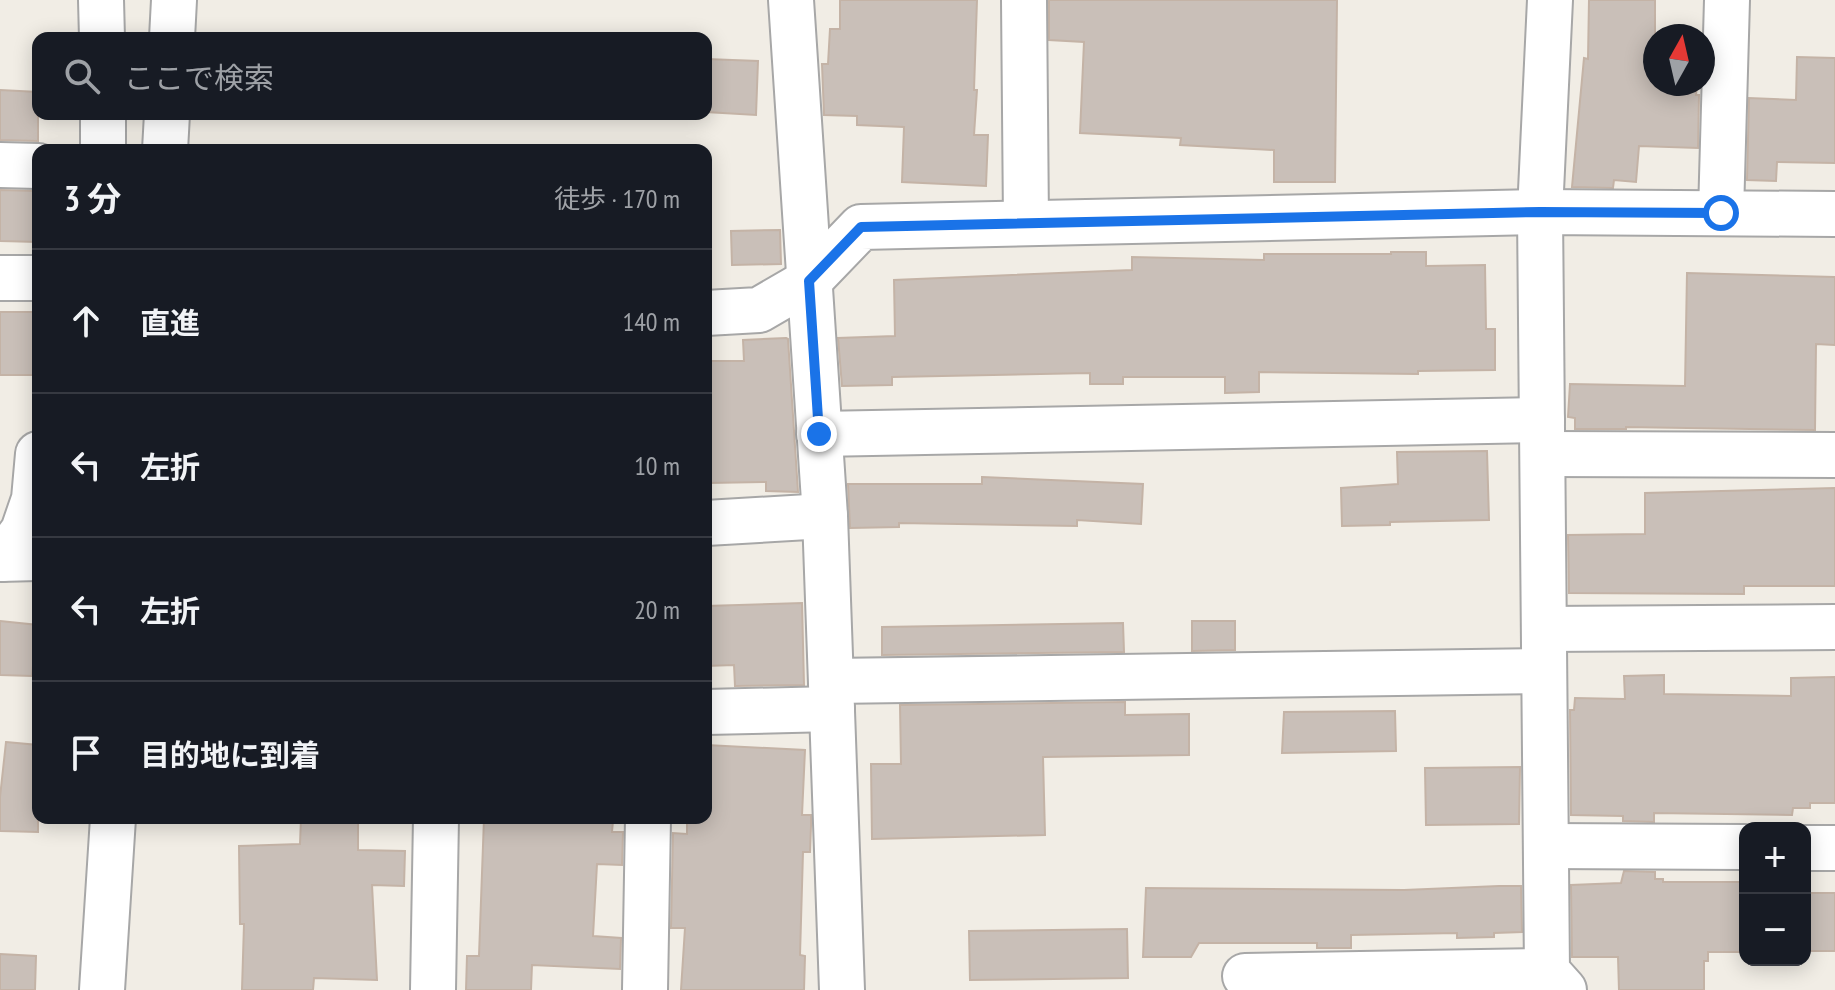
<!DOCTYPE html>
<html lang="ja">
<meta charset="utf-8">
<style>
body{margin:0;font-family:"PT Sans Narrow","Noto Sans JP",sans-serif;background:#20242c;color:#f1f3f6}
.controls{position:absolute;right:24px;bottom:24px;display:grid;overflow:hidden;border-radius:16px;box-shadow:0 4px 20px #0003}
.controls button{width:72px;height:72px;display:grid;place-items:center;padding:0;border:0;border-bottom:2px solid #363941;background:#171b24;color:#f1f3f6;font:40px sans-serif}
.compass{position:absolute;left:1643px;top:24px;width:72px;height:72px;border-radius:50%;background:#171b24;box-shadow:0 4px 20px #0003;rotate:8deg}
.stop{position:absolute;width:24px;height:24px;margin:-18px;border:6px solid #1a73e8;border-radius:50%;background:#fff}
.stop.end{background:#1a73e8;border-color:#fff;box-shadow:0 2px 8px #0008}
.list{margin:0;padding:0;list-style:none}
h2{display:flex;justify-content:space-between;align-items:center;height:104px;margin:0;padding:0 32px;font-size:34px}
h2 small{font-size:26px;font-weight:400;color:#9ea1a6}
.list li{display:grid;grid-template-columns:52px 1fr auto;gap:24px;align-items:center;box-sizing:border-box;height:144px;padding:0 32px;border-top:2px solid #363941}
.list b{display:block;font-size:30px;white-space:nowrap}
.list em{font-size:26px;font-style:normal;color:#9ea1a6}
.icon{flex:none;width:44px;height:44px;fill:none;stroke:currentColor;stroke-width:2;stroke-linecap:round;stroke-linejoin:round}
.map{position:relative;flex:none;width:1835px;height:990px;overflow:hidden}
.search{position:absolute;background:#171b24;box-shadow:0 4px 20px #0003;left:32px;top:32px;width:680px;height:88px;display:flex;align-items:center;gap:20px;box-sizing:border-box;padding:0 28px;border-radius:16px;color:#9ea1a6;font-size:30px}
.panel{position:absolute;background:#171b24;box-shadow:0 4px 20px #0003;left:32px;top:144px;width:680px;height:680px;border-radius:16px}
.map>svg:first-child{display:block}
</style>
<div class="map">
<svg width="1835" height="990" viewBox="0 0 1835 990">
<rect width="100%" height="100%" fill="#f1ede5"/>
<!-- building -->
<g fill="#c9bfb8" stroke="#c4b3a6" stroke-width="2">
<path d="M840,0H977L974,90H977L974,135H988L986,186L902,182L904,127L857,125V116L824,115L822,64H828L830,29H840Z"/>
<path d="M1049,0H1337L1335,182H1274V150L1180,145L1181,138L1080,133L1084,42L1049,40Z"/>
<path d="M1589,0H1655V84L1697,85L1696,95H1699L1698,148L1639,146L1636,182L1614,180L1613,188L1572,187L1584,58L1588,59Z"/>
<path d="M1797,57L1835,58V163L1777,162L1776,181L1747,180L1749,98L1796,100Z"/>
<path d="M706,59L758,61L756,115L706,112Z"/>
<path d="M0,90L38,92V141L0,140Z"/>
<path d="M0,190L38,191V242L0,241Z"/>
<path d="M780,230L781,264L732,265L731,231Z"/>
<path d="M1391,252H1426V266L1485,265L1486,329H1495V370L1418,371V374L1259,372V392L1225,393V377H1123V384H1090V373L892,377V385L842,386L838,338L895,336L894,280L1132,270V257L1264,260V254H1391Z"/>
<path d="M1687,273L1835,277V345L1816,344L1815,430L1626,427V429H1575V418L1568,417L1570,384L1685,386Z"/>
<path d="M0,312H34L33,375H0Z"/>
<path d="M786,338L788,339L798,492L766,491V482L708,483L706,369H711V361H744L743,340Z"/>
<path d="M1487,451L1489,520L1390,522V525L1342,526L1341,488L1398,484L1397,452Z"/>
<path d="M982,477L1143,484L1141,524L1077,520V526L899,523V527L850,528L848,484H982Z"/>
<path d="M1835,488V586H1744V594L1569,593L1568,535L1645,534V493Z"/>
<path d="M802,603L804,685L735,686L734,665L706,666V606Z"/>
<path d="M0,621L38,625V666H33L32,676L0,675Z"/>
<path d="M1192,621H1235V650L1192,651Z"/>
<path d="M1123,623L1124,652L882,655V627Z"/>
<path d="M1664,675V694L1791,696V678L1835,677V803H1810V808H1793L1792,815L1654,813V822L1623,821V816L1571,815L1570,710H1574L1575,698L1625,699L1624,676Z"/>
<path d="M1125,702V715L1189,714V755L1043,757L1045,835L872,839L871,764H901L900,705Z"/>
<path d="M1395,711L1396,751L1282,753L1284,712Z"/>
<path d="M6,742L38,745V832L0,831V797Z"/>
<path d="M706,745L805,750L802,815H811V826L810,852H803L800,955L805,956L804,990H681L685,928H671L673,833L687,834V818H706Z"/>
<path d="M1520,767L1519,824L1426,825L1425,768Z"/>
<path d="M301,818H358V850L405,851L404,886L372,885L377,980L314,978L313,990H242L244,924H240L239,846L300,844Z"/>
<path d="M484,818L613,821L612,832H623L622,865L597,864L593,936L621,938L620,969L532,965L531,990H466L467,956H479Z"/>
<path d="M1624,871L1655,872V879H1663V882H1745V952H1708V961H1704V990H1619L1618,957H1572L1571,885L1621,883Z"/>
<path d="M1499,886H1521L1522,932L1494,933V937L1457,938V933L1351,935V948H1317V943H1199L1191,957H1143L1146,888L1404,890Z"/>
<rect x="1805" y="893" width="30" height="58"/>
<path d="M1127,929L1128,978L970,980L969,931Z"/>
<path d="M0,954L36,956L35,990H0Z"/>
</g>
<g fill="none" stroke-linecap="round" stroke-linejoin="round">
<!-- minor casing -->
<g stroke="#a7a7a7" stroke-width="48">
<g id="minor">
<path d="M101,0L102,38"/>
<path d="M791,0L825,516L842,990"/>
<path d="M1024,0L1026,222"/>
<path d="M1550,0L1540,212L1547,971L1564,990"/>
<path d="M103,114V150"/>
<path d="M0,165L38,166"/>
<path d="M1721,213L1727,0"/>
<path d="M0,278H38"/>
<path d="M706,313L759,310L809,281L861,227L1540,212L1835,214"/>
<path d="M819,434L1542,420"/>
<path d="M1543,454L1835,455"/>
<path d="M706,523L825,516"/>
<path d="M2,559L23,531L34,499L38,454"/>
<path d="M1544,629L1835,627"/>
<path d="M831,681L1544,671"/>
<path d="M706,712L832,709"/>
<path d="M1546,846L1745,847"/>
<path d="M1805,848H1835"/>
<path d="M1245,976L1547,971"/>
<path d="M433,990L436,818"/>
<path d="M645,990L648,818"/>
</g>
</g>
<!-- tertiary casing -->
<g stroke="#a7a7a7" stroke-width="48">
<g id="tertiary">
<path d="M172,38L174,0"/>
<path d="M165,150L167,114"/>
<path d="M0,559L38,558"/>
<path d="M102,990L113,818"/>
</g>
</g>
<!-- minor -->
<use href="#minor" stroke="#fff" stroke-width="44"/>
<!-- tertiary -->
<use href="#tertiary" stroke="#fff" stroke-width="44"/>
</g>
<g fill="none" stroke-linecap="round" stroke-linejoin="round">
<!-- route -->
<path stroke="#1a73e8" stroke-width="10" d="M819,434L809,281L861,227L1540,212L1721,213"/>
</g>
</svg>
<div class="controls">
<button>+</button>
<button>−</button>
</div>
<svg class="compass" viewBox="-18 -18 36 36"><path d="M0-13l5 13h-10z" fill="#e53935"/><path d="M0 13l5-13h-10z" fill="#9ea1a6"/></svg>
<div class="stop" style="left:1721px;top:213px"></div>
<div class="stop end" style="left:819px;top:434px"></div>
<div class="search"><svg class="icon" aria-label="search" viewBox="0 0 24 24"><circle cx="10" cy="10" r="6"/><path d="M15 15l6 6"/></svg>ここで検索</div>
<section class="panel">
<h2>3 分<small>徒歩 · 170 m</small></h2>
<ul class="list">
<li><svg class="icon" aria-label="ahead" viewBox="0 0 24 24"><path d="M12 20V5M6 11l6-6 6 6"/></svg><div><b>直進</b></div><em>140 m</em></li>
<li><svg class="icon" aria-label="left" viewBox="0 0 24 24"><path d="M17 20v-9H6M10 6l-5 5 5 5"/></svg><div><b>左折</b></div><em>10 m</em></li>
<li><svg class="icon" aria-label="left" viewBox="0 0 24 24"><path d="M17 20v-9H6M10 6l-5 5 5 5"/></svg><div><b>左折</b></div><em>20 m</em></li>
<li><svg class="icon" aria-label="arrive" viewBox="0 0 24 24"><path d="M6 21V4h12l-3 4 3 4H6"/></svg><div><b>目的地に到着</b></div></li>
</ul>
</section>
</div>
